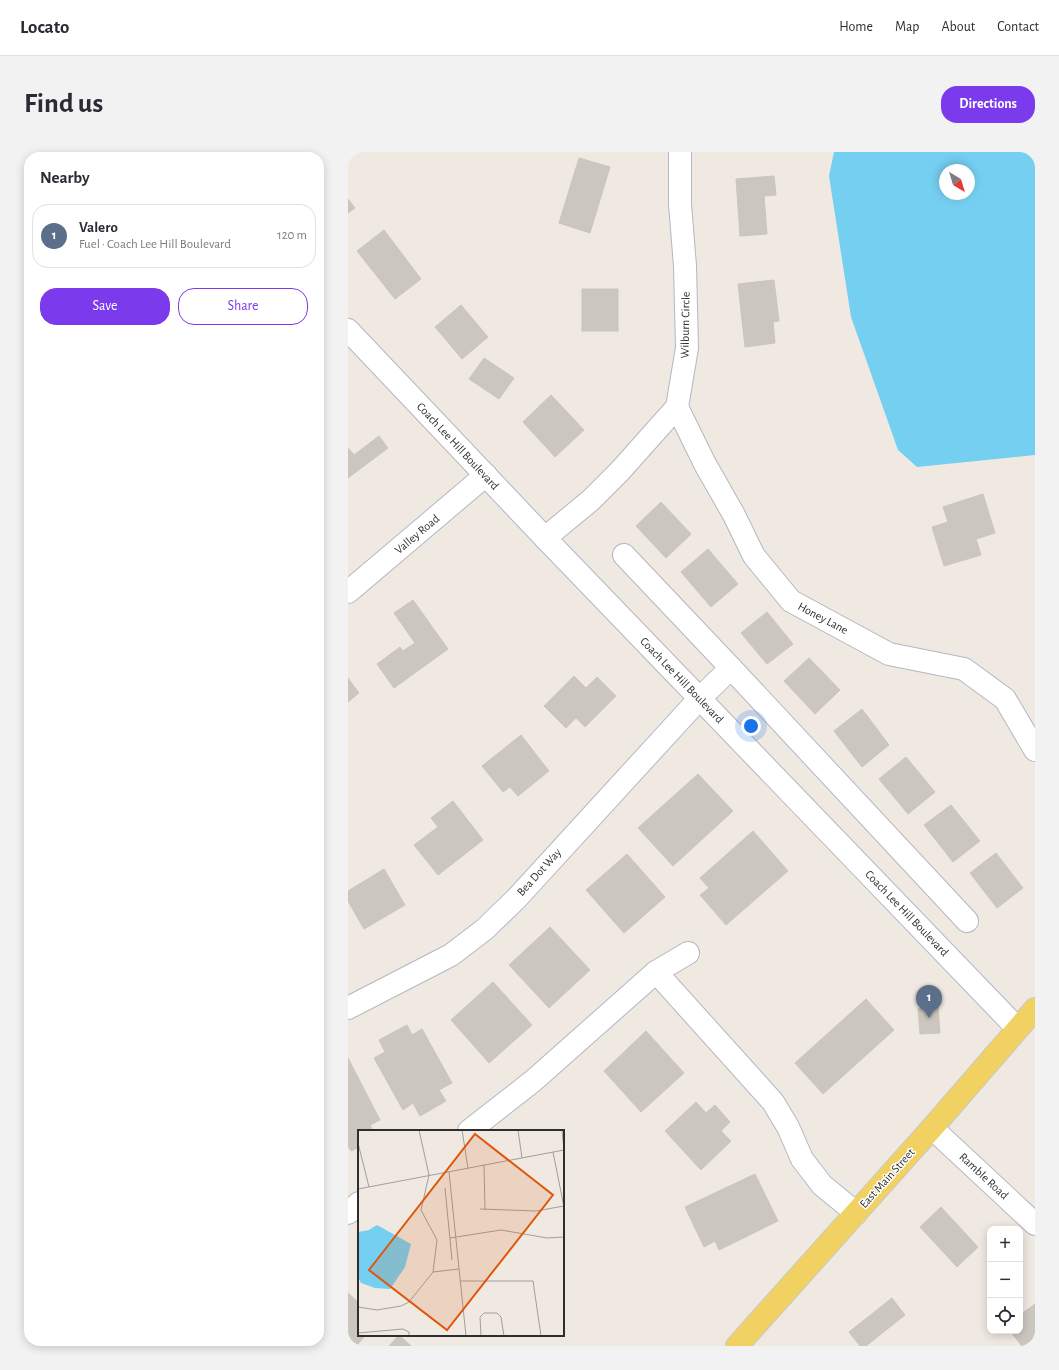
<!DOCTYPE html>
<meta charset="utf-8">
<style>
body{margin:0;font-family:"Alegreya Sans",sans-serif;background:#f2f2f3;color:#2b2b33}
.controls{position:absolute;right:12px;bottom:12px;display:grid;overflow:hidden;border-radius:8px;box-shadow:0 2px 10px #0003}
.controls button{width:36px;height:36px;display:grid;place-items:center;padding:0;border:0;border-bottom:1px solid #e1e1e2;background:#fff;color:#2b2b33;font:20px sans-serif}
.compass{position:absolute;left:591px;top:12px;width:36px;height:36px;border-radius:50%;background:#fff;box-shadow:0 2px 10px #0003;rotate:142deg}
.you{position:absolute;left:403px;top:574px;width:14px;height:14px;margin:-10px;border:3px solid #fff;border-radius:50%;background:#1a73e8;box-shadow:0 0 0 6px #1a73e833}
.badge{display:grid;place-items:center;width:26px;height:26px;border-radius:50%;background:#7c3aed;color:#fff;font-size:13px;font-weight:700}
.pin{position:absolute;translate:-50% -33px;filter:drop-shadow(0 1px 2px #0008)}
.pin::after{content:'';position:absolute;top:21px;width:14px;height:12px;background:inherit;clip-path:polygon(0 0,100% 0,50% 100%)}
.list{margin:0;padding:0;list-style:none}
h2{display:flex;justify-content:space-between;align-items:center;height:52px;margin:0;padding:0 16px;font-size:17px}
h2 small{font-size:13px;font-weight:400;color:#7c7c81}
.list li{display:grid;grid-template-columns:26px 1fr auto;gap:12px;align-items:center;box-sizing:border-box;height:64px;margin:0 8px 8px;padding:0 8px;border:1px solid #e1e1e2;border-radius:16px}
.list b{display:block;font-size:15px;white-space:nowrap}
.list p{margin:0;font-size:13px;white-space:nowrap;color:#7c7c81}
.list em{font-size:13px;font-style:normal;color:#7c7c81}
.actions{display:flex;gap:8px;padding:12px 16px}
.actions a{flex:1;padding:9px 0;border:1px solid #7c3aed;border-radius:16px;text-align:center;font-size:14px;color:#7c3aed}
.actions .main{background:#7c3aed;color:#fff}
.icon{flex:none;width:22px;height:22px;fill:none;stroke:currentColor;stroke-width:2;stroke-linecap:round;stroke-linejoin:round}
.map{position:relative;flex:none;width:687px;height:1194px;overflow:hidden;border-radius:16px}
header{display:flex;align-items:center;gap:24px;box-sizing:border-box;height:56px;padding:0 20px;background:#fff;border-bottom:1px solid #e1e1e2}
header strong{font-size:19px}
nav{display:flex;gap:22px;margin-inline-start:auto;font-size:14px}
.intro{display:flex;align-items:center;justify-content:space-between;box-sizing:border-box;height:96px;padding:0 24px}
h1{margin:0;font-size:28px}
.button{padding:10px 18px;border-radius:16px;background:#7c3aed;color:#fff;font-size:14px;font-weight:700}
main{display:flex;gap:24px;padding:0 24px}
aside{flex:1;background:#fff;border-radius:16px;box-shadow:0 2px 10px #0003}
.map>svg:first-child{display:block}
</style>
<header>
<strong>Locato</strong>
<nav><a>Home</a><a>Map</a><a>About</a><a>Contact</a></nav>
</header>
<div class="intro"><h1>Find us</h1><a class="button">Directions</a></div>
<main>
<aside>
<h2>Nearby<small></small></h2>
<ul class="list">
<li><span class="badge" style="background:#5c6f8a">1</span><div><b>Valero</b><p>Fuel · Coach Lee Hill Boulevard</p></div><em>120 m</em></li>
</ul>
<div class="actions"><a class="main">Save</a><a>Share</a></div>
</aside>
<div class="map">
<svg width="687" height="1194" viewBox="0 0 687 1194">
<rect width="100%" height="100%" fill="#efe9e1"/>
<!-- water -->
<path fill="#75cff0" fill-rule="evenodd" d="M486,0H687V303L569,315L550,298L503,165L481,24ZM597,18H621V42H597Z"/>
<!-- building -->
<g fill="#cbc7bf" stroke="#cbc5ba">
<path d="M231,6L262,15L242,81L211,71Z"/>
<path d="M426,24L428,43L416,44L419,82L392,84L388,27Z"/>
<path d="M0,47L7,56L0,61Z"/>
<path d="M36,78L73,127L47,147L9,99Z"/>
<path d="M426,128L431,169L425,170L427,191L397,195L390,132Z"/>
<rect x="234" y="137" width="36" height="42"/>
<path d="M113,153L140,185L114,207L87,175Z"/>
<path d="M136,206L166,226L151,247L121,227Z"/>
<path d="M203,243L236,278L207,305L175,270Z"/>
<path d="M31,284L40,296L0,326V296L6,303Z"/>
<path d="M635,342L647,381L628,387L633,403L596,414L584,375L600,370L595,355Z"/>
<path d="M313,350L343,382L318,406L288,374Z"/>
<path d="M360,397L390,432L363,455L333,420Z"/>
<path d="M65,448L100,497L46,536L29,512L52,495L55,499L67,491L46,461Z"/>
<path d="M419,460L445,492L419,512L393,481Z"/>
<path d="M461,506L492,538L467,562L436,529Z"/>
<path d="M226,524L238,536L249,525L268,544L237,575L228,566L218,576L196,554Z"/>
<path d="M0,526L11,541L0,550Z"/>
<path d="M514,557L541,593L514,615L486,579Z"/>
<path d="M173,583L201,619L170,644L162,635L155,640L134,614Z"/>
<path d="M558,605L587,640L560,662L531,627Z"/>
<path d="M350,622L385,659L325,714L290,676Z"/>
<path d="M105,649L135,688L90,723L66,693L90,675L83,666Z"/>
<path d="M603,653L632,689L605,710L576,673Z"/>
<path d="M405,679L440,719L378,773L352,743L361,736L352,726Z"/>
<path d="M648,701L675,736L649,756L622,721Z"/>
<path d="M279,702L317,745L276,781L238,738Z"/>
<path d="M36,717L57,753L16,777L0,749V739Z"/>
<path d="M202,775L242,818L201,856L161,813Z"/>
<path d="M145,830L184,873L141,911L103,868Z"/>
<path d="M518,847L546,878L475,942L447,911Z"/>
<path d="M590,855L592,881L572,882L570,857Z"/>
<path d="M59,873L64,883L74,877L104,931L91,938L98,949L72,964L65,951L55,958L26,906L37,900L31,888Z"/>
<path d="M298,879L336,921L293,960L256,919Z"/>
<path d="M0,906L32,968L22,973L25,979H11V995L3,999L0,994Z"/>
<path d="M348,950L358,961L367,953L382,970L373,979L383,989L353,1018L317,979Z"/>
<path d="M407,1022L430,1069L371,1098L367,1089L356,1095L337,1055Z"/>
<path d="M593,1055L630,1095L609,1115L572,1075Z"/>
<path d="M0,1141L11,1151V1183H18L8,1194H0Z"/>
<path d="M544,1146L557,1163L518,1194H512L501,1180Z"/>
<path d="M687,1152V1194H674L662,1179H672V1163Z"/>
<path d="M51,1183L63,1194H41Z"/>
</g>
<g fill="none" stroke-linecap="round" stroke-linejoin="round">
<!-- minor casing -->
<g stroke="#b4b7c1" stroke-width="24">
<g id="minor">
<path d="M0,178L197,386L669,876"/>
<path d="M329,255L357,312L386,363L406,404L443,449L541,502L616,517L657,547L687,598"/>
<path d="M197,386L243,348L272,319L329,255L339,196L337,114L332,52V0"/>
<path d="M276,403L383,516L619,769"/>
<path d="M0,440L138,323"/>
<path d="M308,820L425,950L440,975L454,1007L474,1033L508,1061"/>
<path d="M0,856L103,803L137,777L168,747L352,546L383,516"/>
<path d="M584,976L687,1072"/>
<path d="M121,979L185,929L308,820L340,801"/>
<path d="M0,1061L11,1051"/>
</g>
</g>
<!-- major casing -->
<g stroke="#c9c9c9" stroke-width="24">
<path id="major" d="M389,1194L584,976L687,857"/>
</g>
<!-- minor -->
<use href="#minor" stroke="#fff" stroke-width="22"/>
<!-- major -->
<use href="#major" stroke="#f2d163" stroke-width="22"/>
</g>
<g text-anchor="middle" stroke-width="3" stroke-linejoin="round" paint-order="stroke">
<!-- street labels -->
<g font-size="12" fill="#2e2e2e" stroke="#fff">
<text transform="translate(337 173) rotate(-89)" y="4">Wilburn Circle</text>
<text transform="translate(110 294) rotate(47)" y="4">Coach Lee Hill Boulevard</text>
<text transform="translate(69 382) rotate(-40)" y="4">Valley Road</text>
<text transform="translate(475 466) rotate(28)" y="4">Honey Lane</text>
<text transform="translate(334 528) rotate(46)" y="4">Coach Lee Hill Boulevard</text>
<text transform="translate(191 720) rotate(-48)" y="4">Bea Dot Way</text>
<text transform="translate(559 761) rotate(46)" y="4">Coach Lee Hill Boulevard</text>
<text transform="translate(636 1024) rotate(43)" y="4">Ramble Road</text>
<text transform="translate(539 1026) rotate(-48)" y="4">East Main Street</text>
</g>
</g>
<!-- overview -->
<g transform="translate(10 978)">
<rect width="206" height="206" fill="#efe9e1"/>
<path d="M19,95L53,114L47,137L32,159L17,158L3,153L0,147V102L11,100Z" fill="#75cff0"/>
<path fill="none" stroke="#a29e99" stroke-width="1" d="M61,0L71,45L63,80L79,110L75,142M104,0L110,38M160,0L164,28M204,0L206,20M0,13L11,57M195,22L206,77M126,35L127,80M91,42L108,206M87,58L94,130M0,59L206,20M122,79L178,81L206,76M92,108L143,100L189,108L206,107M102,151H175L183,206M0,177L19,180L43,176L51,172L75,142L101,139M0,203L45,199L51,202V206M123,206L122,187L126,183H139L143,187L146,206"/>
<path fill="#df570e" fill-opacity="0.15" stroke="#df570e" stroke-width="2" d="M117,4L195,65L89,200L11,140Z"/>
<rect width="206" height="206" fill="none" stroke="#2e2e2e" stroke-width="2"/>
</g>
</svg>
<div class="controls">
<button>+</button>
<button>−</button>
<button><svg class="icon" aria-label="locate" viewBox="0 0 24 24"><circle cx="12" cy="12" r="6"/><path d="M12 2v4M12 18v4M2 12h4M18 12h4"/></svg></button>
</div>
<svg class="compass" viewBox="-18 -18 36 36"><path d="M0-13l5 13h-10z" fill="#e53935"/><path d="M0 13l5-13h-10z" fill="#7c7c81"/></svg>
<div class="you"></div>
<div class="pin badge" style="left:581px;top:866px;background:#5c6f8a">1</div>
</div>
</main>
